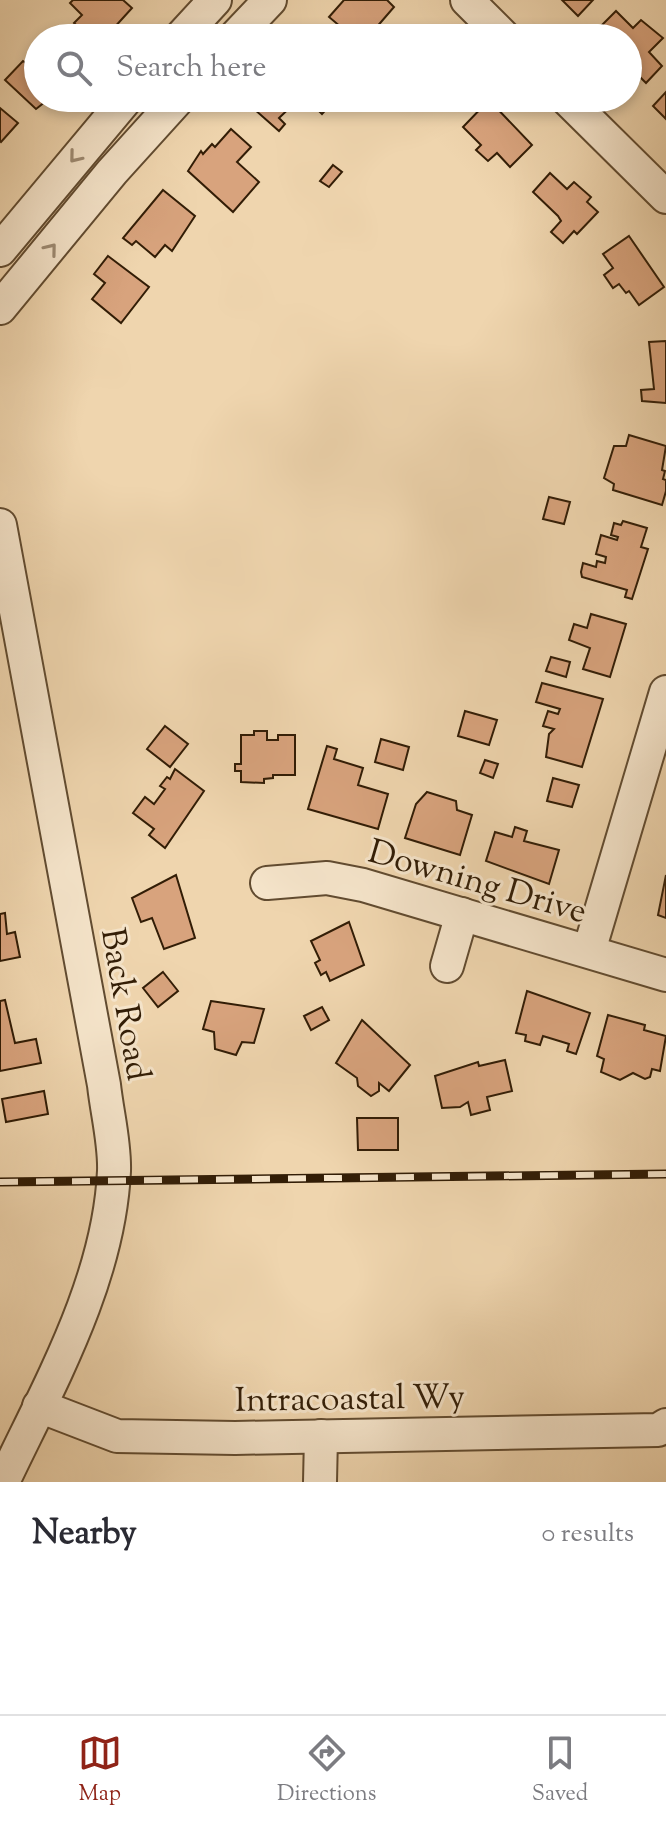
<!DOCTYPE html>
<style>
body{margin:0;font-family:"Sorts Mill Goudy",serif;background:#f2f2f3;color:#2b2b33}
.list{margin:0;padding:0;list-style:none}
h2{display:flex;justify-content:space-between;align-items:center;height:104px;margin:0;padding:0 32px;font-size:34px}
h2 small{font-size:26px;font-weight:400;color:#7c7c81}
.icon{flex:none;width:44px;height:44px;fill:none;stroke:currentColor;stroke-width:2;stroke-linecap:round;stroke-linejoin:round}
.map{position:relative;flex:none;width:666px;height:1482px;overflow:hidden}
.search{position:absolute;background:#fff;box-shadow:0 4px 12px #0003;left:24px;right:24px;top:24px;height:88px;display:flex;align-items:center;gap:20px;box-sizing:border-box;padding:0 28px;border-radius:44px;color:#7c7c81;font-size:30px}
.sheet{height:232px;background:#fff}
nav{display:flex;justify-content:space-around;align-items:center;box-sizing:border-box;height:112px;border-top:2px solid #e1e1e2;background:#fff;font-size:22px;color:#7c7c81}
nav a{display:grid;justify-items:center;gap:4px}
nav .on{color:#8f2418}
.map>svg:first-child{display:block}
</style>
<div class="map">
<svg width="666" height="1482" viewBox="0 0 666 1482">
<rect width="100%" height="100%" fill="#efd5ae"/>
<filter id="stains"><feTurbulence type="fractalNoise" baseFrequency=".0025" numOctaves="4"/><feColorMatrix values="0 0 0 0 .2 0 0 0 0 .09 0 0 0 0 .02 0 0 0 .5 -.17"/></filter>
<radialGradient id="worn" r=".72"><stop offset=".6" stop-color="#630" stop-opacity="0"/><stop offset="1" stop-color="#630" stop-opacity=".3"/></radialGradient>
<!-- building -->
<g fill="#d8a37d" stroke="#321d06" stroke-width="2">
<path d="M73,0H123L132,8L112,30L116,32L110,38H90L74,23L82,15L70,3Z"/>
<path d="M344,0H387L394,7L375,29L366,31L373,38H354L329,17Z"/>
<path d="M562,0H593L578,16Z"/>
<path d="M616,11L633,28L641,20L663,38L649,52L662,66L646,83L632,69L628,73V38H589Z"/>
<path d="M23,61L33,68L38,63V98H50L36,109L5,80Z"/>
<path d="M666,92V119L653,106Z"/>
<path d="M264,98H300L279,118L285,124L279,131L254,109Z"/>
<path d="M320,98L332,103L322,114L313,105Z"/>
<path d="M489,100L532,145L510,167L497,153L488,161L476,150L481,145L463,127Z"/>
<path d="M0,108L18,123L1,142L0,141Z"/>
<path d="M231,129L251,147L237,162L259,182L233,212L188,171L201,151L203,154L212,144L215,147Z"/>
<path d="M333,165L342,172L329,187L320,181Z"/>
<path d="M550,173L567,189L574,182L591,197L587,202L598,212L577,234L574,231L563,243L551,232L561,221L558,216L533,192Z"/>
<path d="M163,190L195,216L172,251L165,245L155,257L136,241L132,245L123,238Z"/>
<path d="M629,236L664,287L639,305L629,291L626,293L619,284L613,288L604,275L613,268L603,254Z"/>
<path d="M108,256L149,287L121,323L92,299L105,283L94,274Z"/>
<path d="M666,341V403L642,401L641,390L654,389L649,342Z"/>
<path d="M629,435L666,446L662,470L665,471L663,479L666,480V491L662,505L613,490L614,484L604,478L614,446H626Z"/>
<path d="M549,497L570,502L564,524L543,519Z"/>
<path d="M623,521L647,528L641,547L648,549L632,599L625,597L627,590L582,577L581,572L583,563L596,567L597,561L605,563L606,557L596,554L601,535L617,540L618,537L611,535L614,523L621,525Z"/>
<path d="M591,614L626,624L610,677L583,669L590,648L569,640L574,624L587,628Z"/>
<path d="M551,657L570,662L566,677L546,671Z"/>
<path d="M542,683L603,699L582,767L546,757L549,734L554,729L543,726L548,711L558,714L560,709L536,702Z"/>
<path d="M465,711L497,720L489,745L458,736Z"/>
<path d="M165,726L188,744L170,767L147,749Z"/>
<path d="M254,731H267V740H278V735H295V775H273V778L264,779V783L241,782V771H235V764H241V735H254Z"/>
<path d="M381,739L409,747L403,770L375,762Z"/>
<path d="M327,746L337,749L334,759L363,768L358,785L388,794L378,829L308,809Z"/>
<path d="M485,760L498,764L493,778L480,773Z"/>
<path d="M175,769L204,791L165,848L149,835L154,829L133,813L145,797L154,804L165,789L160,786L167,777L170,779Z"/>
<path d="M553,778L579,785L572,807L547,801Z"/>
<path d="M427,792L456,801L457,810L472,815L460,855L405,838L416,804Z"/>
<path d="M515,827L527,831L524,841L559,850L549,884L486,861L495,832L512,837Z"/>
<path d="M176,875L195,938L164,949L152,918L141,922L132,898Z"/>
<path d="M666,875V918L658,915Z"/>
<path d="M5,913L7,934L15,932L20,957L0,961V914Z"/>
<path d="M349,922L364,965L330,981L326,972L321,975L315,963L320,960L311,941Z"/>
<path d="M163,972L178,991L158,1007L143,988Z"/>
<path d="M527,991L590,1013L576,1054L567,1051L569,1044L543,1036L540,1045L525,1041L526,1035L516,1033Z"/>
<path d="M5,1000L15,1043L36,1039L41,1063L0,1071V1001Z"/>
<path d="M211,1001L264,1009L254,1043L242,1042L236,1055L215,1049L214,1032L203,1029Z"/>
<path d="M322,1007L329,1020L311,1030L304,1016Z"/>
<path d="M608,1015L645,1025L644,1030L666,1036L660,1071L652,1069L650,1077L645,1079L633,1073L620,1080L601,1072L604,1059L597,1056Z"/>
<path d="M362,1020L410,1065L389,1091L379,1083V1091L371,1096L358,1086L357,1078L336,1063Z"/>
<path d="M505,1060L512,1091L487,1097L490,1110L471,1115L468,1102L460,1107L442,1108L435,1076L478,1062L479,1066Z"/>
<path d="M44,1091L48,1114L6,1122L2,1099Z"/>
<path d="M357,1118H398V1150H358Z"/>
</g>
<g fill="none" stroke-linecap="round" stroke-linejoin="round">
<!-- minor casing -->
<g stroke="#614b30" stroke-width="36">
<g id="minor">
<path d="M467,0L505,38"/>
<path d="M180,38L215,0"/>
<path d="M234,38L270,0"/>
<path d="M566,98L666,197"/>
<path d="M0,250L127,98"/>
<path d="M0,308L112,172L179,98"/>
<path d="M0,525L104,1085C107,1113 115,1143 114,1171C109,1281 49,1385 3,1482"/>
<path d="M267,883L327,878L363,885L666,975"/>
<path d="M589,951L666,692"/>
<path d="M447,966L462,914"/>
<path d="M39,1406L117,1436L235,1438L658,1430L666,1425"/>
<path d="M320,1482L321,1436"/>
</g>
</g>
<!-- minor -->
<use href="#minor" stroke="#f5e4ca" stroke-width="32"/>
<!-- rail casing -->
<g stroke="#321d06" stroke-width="9">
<path id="rail" d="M0,1182L666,1174"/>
</g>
<!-- rail -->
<use href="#rail" stroke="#f5e4ca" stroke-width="6" stroke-dasharray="18" stroke-linecap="butt"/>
</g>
<!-- one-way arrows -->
<defs><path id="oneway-chevron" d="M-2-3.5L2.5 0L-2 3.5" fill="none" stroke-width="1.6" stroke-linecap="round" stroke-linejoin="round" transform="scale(2)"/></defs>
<g stroke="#9d8a72">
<use href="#oneway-chevron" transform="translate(75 157) rotate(129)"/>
<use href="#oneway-chevron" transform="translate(51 249) rotate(-51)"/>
</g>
<g text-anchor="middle" stroke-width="6" stroke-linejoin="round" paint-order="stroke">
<!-- street labels -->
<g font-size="34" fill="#321d06" stroke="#f5e4ca">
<text transform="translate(478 880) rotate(16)" y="12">Downing Drive</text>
<text transform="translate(127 1004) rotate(80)" y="12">Back Road</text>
<text transform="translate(350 1397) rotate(-1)" y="12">Intracoastal Wy</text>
</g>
</g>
<rect width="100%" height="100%" filter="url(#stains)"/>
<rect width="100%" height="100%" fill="url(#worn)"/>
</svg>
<div class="search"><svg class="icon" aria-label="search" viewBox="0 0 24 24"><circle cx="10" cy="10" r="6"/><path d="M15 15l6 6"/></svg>Search here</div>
</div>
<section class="sheet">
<h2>Nearby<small>0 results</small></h2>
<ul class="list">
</ul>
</section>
<nav>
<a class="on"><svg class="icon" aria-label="map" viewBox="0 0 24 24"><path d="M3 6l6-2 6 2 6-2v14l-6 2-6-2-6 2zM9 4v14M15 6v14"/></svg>Map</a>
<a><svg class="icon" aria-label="directions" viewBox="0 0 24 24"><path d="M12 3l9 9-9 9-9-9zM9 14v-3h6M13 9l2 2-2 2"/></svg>Directions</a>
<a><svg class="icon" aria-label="saved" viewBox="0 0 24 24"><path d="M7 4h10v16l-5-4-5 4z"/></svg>Saved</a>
</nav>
